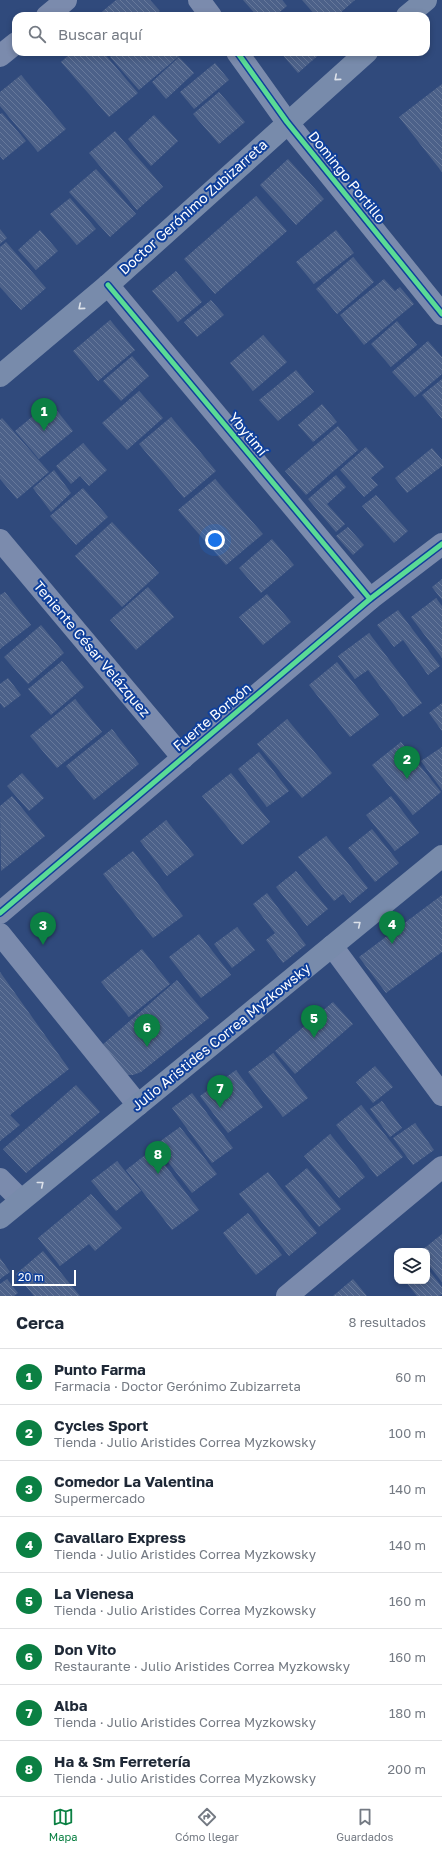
<!DOCTYPE html>
<html lang="es">
<meta charset="utf-8">
<style>
body{margin:0;font-family:"Golos Text",sans-serif;background:#f6f6f7;color:#1f2937}
.controls{position:absolute;right:12px;bottom:12px;display:grid;overflow:hidden;border-radius:8px;box-shadow:0 2px 6px #0003}
.controls button{width:36px;height:36px;display:grid;place-items:center;padding:0;border:0;border-bottom:1px solid #e0e1e3;background:#fff;color:#1f2937;font:20px sans-serif}
.scale{position:absolute;left:12px;bottom:10px;width:64px;box-sizing:border-box;padding-left:4px;border:2px solid #fff;border-top:0;font-size:11px;line-height:14px;white-space:nowrap;color:#fff;-webkit-text-stroke:3px #10409b;paint-order:stroke}
.you{position:absolute;left:215px;top:540px;width:14px;height:14px;margin:-10px;border:3px solid #fff;border-radius:50%;background:#1a73e8;box-shadow:0 0 0 6px #1a73e833}
.badge{display:grid;place-items:center;width:26px;height:26px;border-radius:50%;background:#0b8043;color:#fff;font-size:13px;font-weight:700}
.pin{position:absolute;translate:-50% -33px;filter:drop-shadow(0 1px 2px #0008)}
.pin::after{content:'';position:absolute;top:21px;width:14px;height:12px;background:inherit;clip-path:polygon(0 0,100% 0,50% 100%)}
.list{margin:0;padding:0;list-style:none}
h2{display:flex;justify-content:space-between;align-items:center;height:52px;margin:0;padding:0 16px;font-size:17px}
h2 small{font-size:13px;font-weight:400;color:#747a83}
.list li{display:grid;grid-template-columns:26px 1fr auto;gap:12px;align-items:center;box-sizing:border-box;height:56px;padding:0 16px;border-top:1px solid #e0e1e3}
.list b{display:block;font-size:15px;white-space:nowrap}
.list p{margin:0;font-size:13px;white-space:nowrap;color:#747a83}
.list em{font-size:13px;font-style:normal;color:#747a83}
.icon{flex:none;width:22px;height:22px;fill:none;stroke:currentColor;stroke-width:2;stroke-linecap:round;stroke-linejoin:round}
.map{position:relative;flex:none;width:442px;height:1296px;overflow:hidden}
.search{position:absolute;background:#fff;box-shadow:0 2px 6px #0003;left:12px;right:12px;top:12px;height:44px;display:flex;align-items:center;gap:10px;box-sizing:border-box;padding:0 14px;border-radius:12px;color:#747a83;font-size:15px}
.sheet{height:500px;background:#fff}
nav{display:flex;justify-content:space-around;align-items:center;box-sizing:border-box;height:56px;border-top:1px solid #e0e1e3;background:#fff;font-size:11px;color:#747a83}
nav a{display:grid;justify-items:center;gap:2px}
nav .on{color:#0b8043}
.map>svg:first-child{display:block}
</style>
<div class="map">
<svg width="442" height="1296" viewBox="0 0 442 1296">
<defs>
<pattern id="building-back-hatch" width="6" height="6" patternUnits="userSpaceOnUse"><rect width="6" height="6" fill="#4c6189"/><path d="M-1 5l2 2M0 0l6 6M5-1l2 2" fill="none" stroke="#67799b"/></pattern>
</defs>
<rect width="100%" height="100%" fill="#304a7c"/>
<!-- building -->
<g fill="url(#building-back-hatch)">
<path d="M116,0H150L160,11L154,16H97Z"/>
<path d="M243,0H282L287,6L275,16H257Z"/>
<path d="M302,0H355L340,13L342,16H316Z"/>
<path d="M72,52H103L138,93L109,117L61,62Z"/>
<path d="M116,52H184L139,90L110,57Z"/>
<path d="M280,52H322L298,73Z"/>
<path d="M179,57L194,73L166,99L152,82Z"/>
<path d="M215,63L229,80L194,109L180,92Z"/>
<path d="M21,75L66,129L38,152L0,106V92Z"/>
<path d="M442,84V172L399,117Z"/>
<path d="M219,92L245,122L219,144L193,114Z"/>
<path d="M2,113L26,141L3,160L0,156V114Z"/>
<path d="M154,115L178,141L151,166L128,139Z"/>
<path d="M115,131L163,187L137,210L89,153Z"/>
<path d="M288,159L324,199L296,225L260,185Z"/>
<path d="M96,169L136,214L110,237L69,192Z"/>
<path d="M256,196L287,231L215,294L184,259Z"/>
<path d="M70,198L96,229L77,245L50,214Z"/>
<path d="M0,229L7,238L0,244Z"/>
<path d="M40,230L58,251L36,270L18,250Z"/>
<path d="M336,230L354,253L314,284L296,262Z"/>
<path d="M6,242L46,288L21,310L0,287V247Z"/>
<path d="M353,257L374,282L337,314L316,289Z"/>
<path d="M176,271L202,302L178,322L152,291Z"/>
<path d="M384,279L395,291L400,287L414,304L364,345L340,315Z"/>
<path d="M211,300L224,315L197,337L184,322Z"/>
<path d="M110,320L135,350L98,381L73,351Z"/>
<path d="M397,321L417,345L391,367L371,344Z"/>
<path d="M263,335L287,362L253,391L230,363Z"/>
<path d="M428,341L442,357V374L415,397L392,372Z"/>
<path d="M132,356L149,376L121,401L103,381Z"/>
<path d="M296,370L314,392L278,421L259,400Z"/>
<path d="M442,379V419L422,395Z"/>
<path d="M139,391L163,418L127,450L102,423Z"/>
<path d="M50,402L73,431L39,459L15,431Z"/>
<path d="M322,404L337,422L313,442L298,425Z"/>
<path d="M171,417L216,471L184,498L139,444Z"/>
<path d="M2,418L49,472L17,499L0,479V420Z"/>
<path d="M338,426L358,450L306,495L285,471Z"/>
<path d="M83,443L107,470L89,486L80,476L71,484L56,466Z"/>
<path d="M366,447L384,467L371,478L378,485L364,497L340,470Z"/>
<path d="M432,448L442,460V466L407,493L395,478Z"/>
<path d="M54,470L71,493L51,512L33,488Z"/>
<path d="M336,475L346,487L327,504L345,524L336,532L308,499Z"/>
<path d="M215,479L263,534L226,565L178,510Z"/>
<path d="M83,488L108,517L76,545L50,516Z"/>
<path d="M376,495L408,531L394,543L362,506Z"/>
<path d="M112,522L159,573L122,607L75,556Z"/>
<path d="M348,527L364,545L353,555L336,536Z"/>
<path d="M272,539L294,565L261,593L239,568Z"/>
<path d="M442,579V600L432,587Z"/>
<path d="M148,587L174,617L136,650L110,620Z"/>
<path d="M5,592L31,625L0,649V595Z"/>
<path d="M267,594L291,622L263,645L239,617Z"/>
<path d="M436,598L442,606V658L411,617Z"/>
<path d="M398,610L440,666L428,675L403,640L394,647L377,625Z"/>
<path d="M41,625L64,653L28,684L4,657Z"/>
<path d="M369,633L422,703L403,717L368,670L355,679L338,656Z"/>
<path d="M62,661L84,687L51,715L28,689Z"/>
<path d="M337,662L379,715L350,737L309,685Z"/>
<path d="M8,678L21,695L4,708L0,703V684Z"/>
<path d="M75,699L102,732L57,768L30,736Z"/>
<path d="M442,703V731L429,713Z"/>
<path d="M287,719L332,773L302,798L257,744Z"/>
<path d="M112,729L139,764L94,800L66,766Z"/>
<path d="M401,742L441,792L413,815L372,765Z"/>
<path d="M442,747V790L421,761Z"/>
<path d="M259,752L289,791L267,807L238,769Z"/>
<path d="M22,773L44,798L29,811L7,786Z"/>
<path d="M231,773L270,822L242,845L202,796Z"/>
<path d="M12,796L45,836L1,871L0,806Z"/>
<path d="M391,796L419,833L395,851L366,815Z"/>
<path d="M166,820L194,855L167,876L140,841Z"/>
<path d="M372,829L399,863L375,882L348,848Z"/>
<path d="M326,836L368,888L350,903L343,894L334,901L298,857Z"/>
<path d="M133,851L183,916L153,938L103,874Z"/>
<path d="M296,871L328,909L307,926L276,887Z"/>
<path d="M267,893L306,945L283,963L266,940L275,933L253,904Z"/>
<path d="M442,895V952L386,993L359,957Z"/>
<path d="M237,927L255,950L232,968L214,944Z"/>
<path d="M199,934L231,975L201,998L169,957Z"/>
<path d="M142,949L170,984L129,1017L101,982Z"/>
<path d="M0,972L69,1069L10,1115L20,1125L0,1141Z"/>
<path d="M177,980L209,1018L141,1072L133,1075H127L101,1046Z"/>
<path d="M333,1002L353,1024L295,1074L275,1051Z"/>
<path d="M273,1053L308,1098L283,1117L248,1072Z"/>
<path d="M375,1066L393,1087L373,1103L356,1082Z"/>
<path d="M236,1070L263,1107L228,1133L200,1096Z"/>
<path d="M76,1085L100,1112L26,1173L3,1149Z"/>
<path d="M192,1093L233,1148L212,1163L172,1108Z"/>
<path d="M382,1101L402,1128L390,1137L370,1109Z"/>
<path d="M361,1105L403,1157L377,1177L336,1125Z"/>
<path d="M415,1123L434,1150L413,1165L393,1138Z"/>
<path d="M180,1127L217,1174L192,1193L155,1145Z"/>
<path d="M330,1134L365,1177L339,1198L304,1156Z"/>
<path d="M153,1149L199,1210L172,1230L126,1170Z"/>
<path d="M117,1161L141,1191L116,1211L91,1181Z"/>
<path d="M307,1168L341,1209L319,1227L285,1186Z"/>
<path d="M268,1172L317,1233L289,1256L239,1194Z"/>
<path d="M91,1194L122,1228L95,1251L89,1244L60,1266L38,1238Z"/>
<path d="M248,1213L282,1255L256,1275L223,1233Z"/>
<path d="M442,1234V1282L427,1263V1251H421Z"/>
<path d="M43,1251L80,1296H34L16,1274Z"/>
<path d="M0,1258L10,1272L0,1279Z"/>
<path d="M427,1268L442,1287V1294L439,1296H417L405,1281H427Z"/>
<path d="M7,1279L18,1293L14,1296H0V1284Z"/>
<path d="M353,1279L367,1296H333Z"/>
</g>
<g fill="none" stroke-linecap="round" stroke-linejoin="round">
<!-- minor -->
<g stroke="#7b8bad" stroke-width="22">
<path d="M199,0L211,16"/>
<path d="M47,16L66,0"/>
<path d="M237,52L287,122L442,314"/>
<path d="M0,56L16,43"/>
<path d="M108,285L370,599"/>
<path d="M0,540L183,758"/>
<path d="M0,913L370,599L442,544"/>
<path d="M0,934L138,1105"/>
<path d="M332,946L442,1095"/>
<path d="M0,1179L21,1200"/>
<path d="M287,1296L442,1167"/>
</g>
<!-- major -->
<g stroke="#788bab" stroke-width="22">
<path d="M407,16L426,0"/>
<path d="M0,376L108,285L367,52"/>
<path d="M0,1218L442,856"/>
</g>
<!-- cycleway casing -->
<g stroke="#10409b" stroke-width="8">
<g id="cycleway">
<path d="M237,52L287,122L442,314"/>
<path d="M108,285L370,599"/>
<path d="M0,913L370,599L442,544"/>
</g>
</g>
<!-- cycleway -->
<use href="#cycleway" stroke="#5adb95" stroke-width="5"/>
</g>
<!-- one-way arrows -->
<defs><path id="oneway-chevron" d="M-2-3.5L2.5 0L-2 3.5" fill="none" stroke-width="1.6" stroke-linecap="round" stroke-linejoin="round"/></defs>
<g stroke="#dde2ea">
<use href="#oneway-chevron" transform="translate(337 78) rotate(139)"/>
<use href="#oneway-chevron" transform="translate(81 307) rotate(140)"/>
<use href="#oneway-chevron" transform="translate(358 924) rotate(-39)"/>
<use href="#oneway-chevron" transform="translate(41 1184) rotate(-39)"/>
</g>
<g text-anchor="middle" stroke-width="4" stroke-linejoin="round" paint-order="stroke">
<!-- street labels -->
<g font-size="14" fill="#fff" stroke="#10409b">
<text transform="translate(347 177) rotate(51)" y="5">Domingo Portillo</text>
<text transform="translate(193 207) rotate(-42)" y="5">Doctor Gerónimo Zubizarreta</text>
<text transform="translate(248 434) rotate(50)" y="5">Ybytimí</text>
<text transform="translate(92 649) rotate(50)" y="5">Teniente César Velázquez</text>
<text transform="translate(212 717) rotate(-40)" y="5">Fuerte Borbón</text>
<text transform="translate(221 1037) rotate(-39)" y="5">Julio Aristides Correa Myzkowsky</text>
</g>
</g>
</svg>
<div class="controls">
<button><svg class="icon" aria-label="layers" viewBox="0 0 24 24"><path d="M12 4l9 5-9 5-9-5zM3 14l9 5 9-5"/></svg></button>
</div>
<div class="scale">20 m</div>
<div class="you"></div>
<div class="pin badge" style="left:44px;top:431px">1</div>
<div class="pin badge" style="left:407px;top:779px">2</div>
<div class="pin badge" style="left:43px;top:945px">3</div>
<div class="pin badge" style="left:392px;top:944px">4</div>
<div class="pin badge" style="left:314px;top:1038px">5</div>
<div class="pin badge" style="left:147px;top:1047px">6</div>
<div class="pin badge" style="left:220px;top:1108px">7</div>
<div class="pin badge" style="left:158px;top:1174px">8</div>
<div class="search"><svg class="icon" aria-label="search" viewBox="0 0 24 24"><circle cx="10" cy="10" r="6"/><path d="M15 15l6 6"/></svg>Buscar aquí</div>
</div>
<section class="sheet">
<h2>Cerca<small>8 resultados</small></h2>
<ul class="list">
<li><span class="badge">1</span><div><b>Punto Farma</b><p>Farmacia · Doctor Gerónimo Zubizarreta</p></div><em>60 m</em></li>
<li><span class="badge">2</span><div><b>Cycles Sport</b><p>Tienda · Julio Aristides Correa Myzkowsky</p></div><em>100 m</em></li>
<li><span class="badge">3</span><div><b>Comedor La Valentina</b><p>Supermercado</p></div><em>140 m</em></li>
<li><span class="badge">4</span><div><b>Cavallaro Express</b><p>Tienda · Julio Aristides Correa Myzkowsky</p></div><em>140 m</em></li>
<li><span class="badge">5</span><div><b>La Vienesa</b><p>Tienda · Julio Aristides Correa Myzkowsky</p></div><em>160 m</em></li>
<li><span class="badge">6</span><div><b>Don Vito</b><p>Restaurante · Julio Aristides Correa Myzkowsky</p></div><em>160 m</em></li>
<li><span class="badge">7</span><div><b>Alba</b><p>Tienda · Julio Aristides Correa Myzkowsky</p></div><em>180 m</em></li>
<li><span class="badge">8</span><div><b>Ha &amp; Sm Ferretería</b><p>Tienda · Julio Aristides Correa Myzkowsky</p></div><em>200 m</em></li>
</ul>
</section>
<nav>
<a class="on"><svg class="icon" aria-label="map" viewBox="0 0 24 24"><path d="M3 6l6-2 6 2 6-2v14l-6 2-6-2-6 2zM9 4v14M15 6v14"/></svg>Mapa</a>
<a><svg class="icon" aria-label="directions" viewBox="0 0 24 24"><path d="M12 3l9 9-9 9-9-9zM9 14v-3h6M13 9l2 2-2 2"/></svg>Cómo llegar</a>
<a><svg class="icon" aria-label="saved" viewBox="0 0 24 24"><path d="M7 4h10v16l-5-4-5 4z"/></svg>Guardados</a>
</nav>
